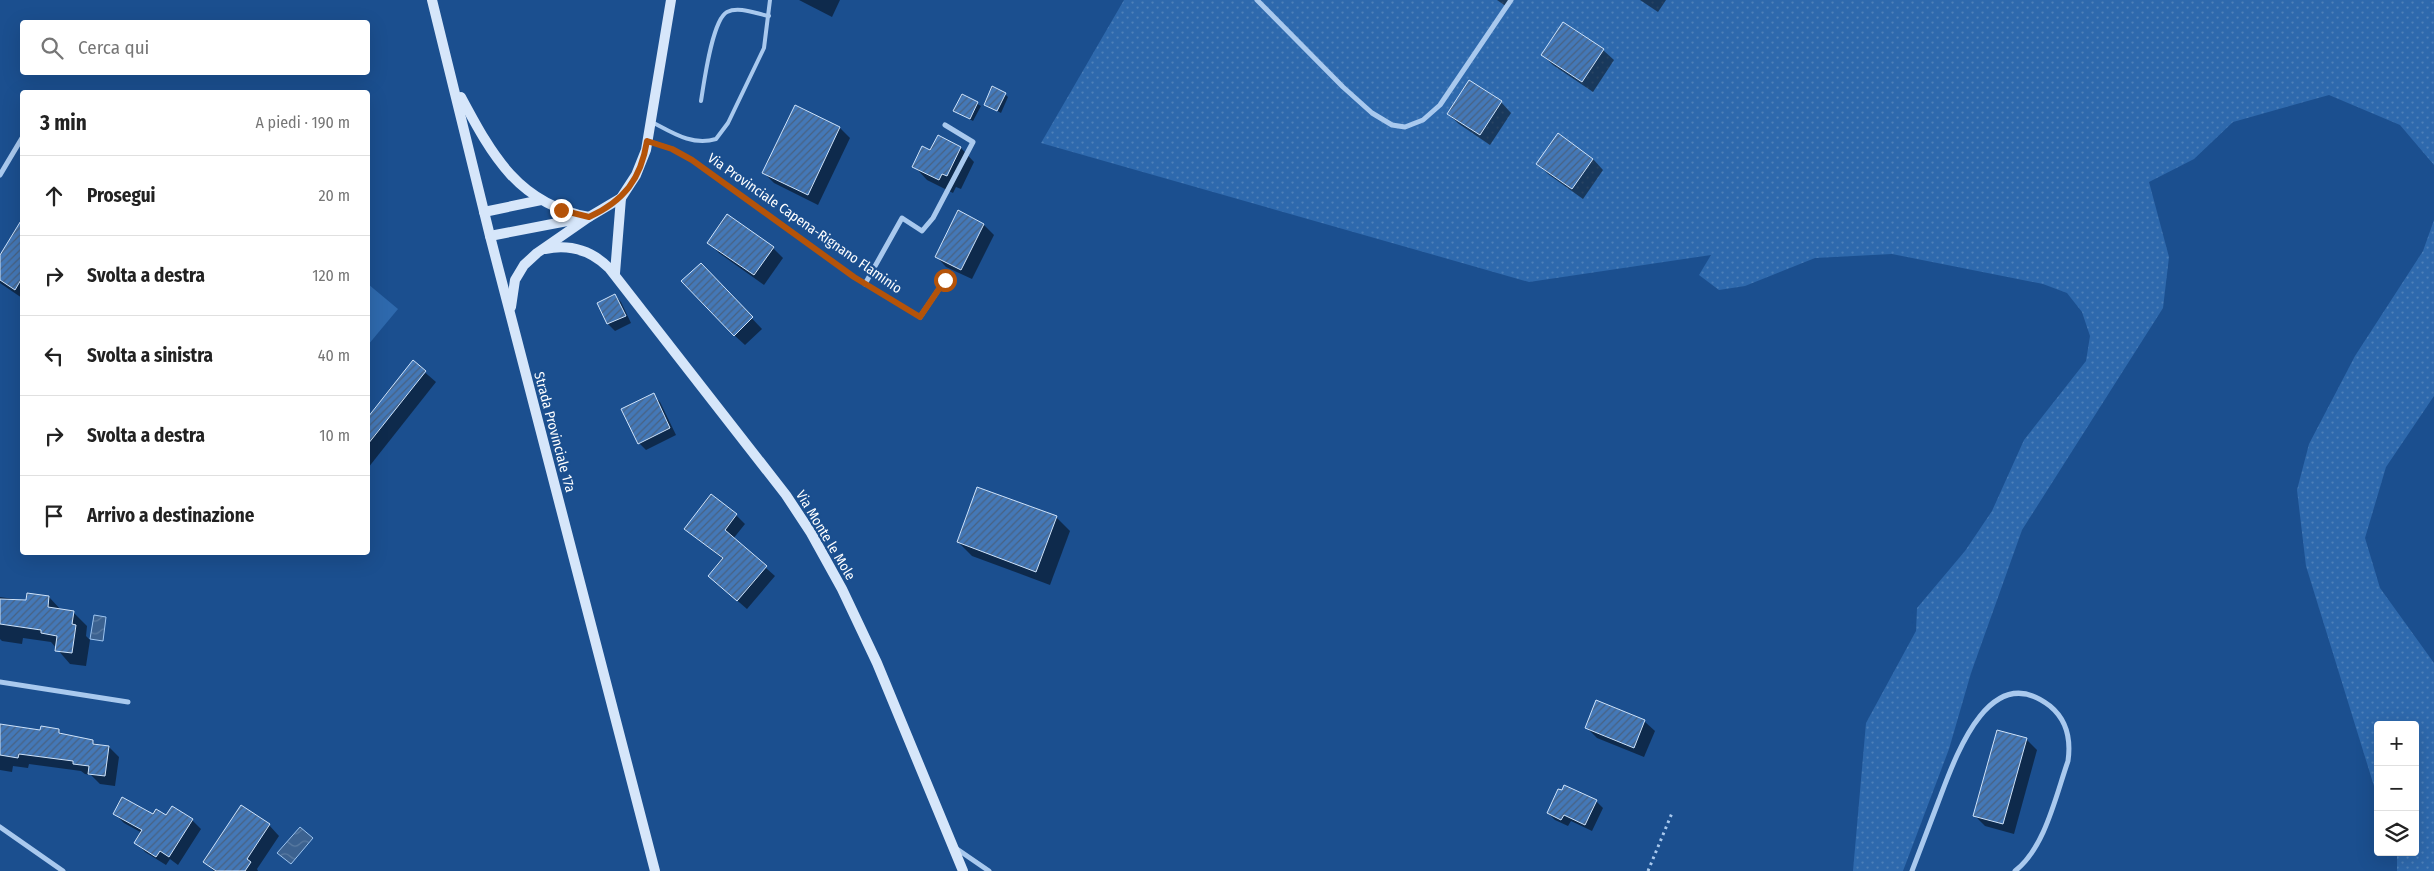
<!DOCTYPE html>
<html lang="it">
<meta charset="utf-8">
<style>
body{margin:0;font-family:"Fira Sans Condensed",sans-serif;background:#f2f2f2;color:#222}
.controls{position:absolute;right:15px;bottom:15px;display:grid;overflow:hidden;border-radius:5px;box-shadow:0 5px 20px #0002}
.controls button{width:45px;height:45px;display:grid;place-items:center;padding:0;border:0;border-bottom:1px solid #e0e0e0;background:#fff;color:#222;font:25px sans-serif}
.stop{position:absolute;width:15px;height:15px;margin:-11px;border:4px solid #b45309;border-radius:50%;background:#fff}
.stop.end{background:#b45309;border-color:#fff;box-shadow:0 1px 5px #0008}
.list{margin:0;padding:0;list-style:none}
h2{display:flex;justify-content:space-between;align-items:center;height:65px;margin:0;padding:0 20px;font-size:21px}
h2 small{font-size:16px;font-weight:400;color:#767676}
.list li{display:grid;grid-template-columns:32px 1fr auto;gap:15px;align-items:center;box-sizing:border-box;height:80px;padding:0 20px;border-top:1px solid #e0e0e0}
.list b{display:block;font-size:19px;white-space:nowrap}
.list em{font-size:16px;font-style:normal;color:#767676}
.icon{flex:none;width:28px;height:28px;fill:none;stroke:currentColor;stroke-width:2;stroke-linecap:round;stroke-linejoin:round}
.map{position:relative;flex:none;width:2434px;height:871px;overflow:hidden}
.search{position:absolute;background:#fff;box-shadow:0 5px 20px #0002;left:20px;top:20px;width:350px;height:55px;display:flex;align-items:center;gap:12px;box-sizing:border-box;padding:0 18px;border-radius:5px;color:#767676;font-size:19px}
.panel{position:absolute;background:#fff;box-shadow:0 5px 20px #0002;left:20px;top:90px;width:350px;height:465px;border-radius:5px}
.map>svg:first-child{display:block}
</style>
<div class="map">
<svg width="2434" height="871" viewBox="0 0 2434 871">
<defs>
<pattern id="grass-dots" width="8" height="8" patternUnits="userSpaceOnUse" patternTransform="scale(1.25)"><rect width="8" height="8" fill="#2e69ad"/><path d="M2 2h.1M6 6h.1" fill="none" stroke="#4d80b9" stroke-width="1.8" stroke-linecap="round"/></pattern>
<pattern id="water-waves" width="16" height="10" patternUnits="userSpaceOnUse" patternTransform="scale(1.25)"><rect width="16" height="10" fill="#3c6290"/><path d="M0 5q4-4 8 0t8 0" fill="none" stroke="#597aa1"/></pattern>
<pattern id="building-hatch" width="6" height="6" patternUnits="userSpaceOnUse" patternTransform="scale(1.25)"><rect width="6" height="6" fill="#4478b7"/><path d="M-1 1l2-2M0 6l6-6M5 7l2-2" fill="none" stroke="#486282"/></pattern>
</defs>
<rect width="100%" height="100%" fill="#1b4f8f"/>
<!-- grass -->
<g fill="url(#grass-dots)">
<path d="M1124,0H2434V165L2400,125L2329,95L2233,122L2194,159L2149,182L2169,257L2163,308L2022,530L1971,673L1949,749L1903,871H1853L1866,723L1916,631L1917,608L1965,551L1992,511L2024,440L2086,361L2090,336L2082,312L2067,293L2043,284L1892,254L1815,258L1745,286L1719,290L1699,275L1711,255L1529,282L1041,143Z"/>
<path d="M2434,220V396L2386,467L2365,538L2380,588L2434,663V871H2397V852H2415V725H2378V799L2306,566L2297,490L2309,444L2355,356L2423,251Z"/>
</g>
<!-- pitch -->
<path fill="#2e69ad" d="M368,284L398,309L368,345Z"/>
<!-- water -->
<g fill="url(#water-waves)" stroke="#9cc4f0">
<path d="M94,615L106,617L103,641L90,639Z"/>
<path d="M300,827L313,838L291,864L277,853Z"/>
</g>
<!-- shadow -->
<g fill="#0007">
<path d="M799,0H840L832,17Z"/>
<path d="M1497,0H1512L1507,7Z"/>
<path d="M1640,0H1666L1658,12Z"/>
<path d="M1603,50L1614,60L1593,92L1553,65L1542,55Z"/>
<path d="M1005,94L1008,97L1001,113L985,104Z"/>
<path d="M963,96L981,106L973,121L955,111Z"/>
<path d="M1501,102L1511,113L1490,145L1459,124L1448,114Z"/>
<path d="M795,106L840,128L850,138L818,205L774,183L764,173Z"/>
<path d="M938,137L961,148L974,162L961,189L956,187L953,193L927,180L914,166L931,152Z"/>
<path d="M1593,159L1603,170L1583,199L1548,174L1538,164Z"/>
<path d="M958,212L984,225L994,235L972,279L946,267L936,256Z"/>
<path d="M22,221V298L0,283V257Z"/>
<path d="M709,242L773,248L783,258L764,285L719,253Z"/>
<path d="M711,275L762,329L745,345L734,335Z"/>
<path d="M615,296L621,302L631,323L615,331L608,324L598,304Z"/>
<path d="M413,362L436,382L368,468V419Z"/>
<path d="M653,395L660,402L676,435L646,450L639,443Z"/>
<path d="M736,515L745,524L733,539L775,576L747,609L718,584L723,559L686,529Z"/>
<path d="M1056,517L1070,531L1050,585L972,556L958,542Z"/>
<path d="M0,597L27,601L49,597L62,611L73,612L87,626L86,636L90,640L86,666L70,664L51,642L23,638L22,644L2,641L0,639Z"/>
<path d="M1644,721L1655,731L1644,757L1597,738L1586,727Z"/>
<path d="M0,724L42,731L58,730L63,735L109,747L119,757L115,786L100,784L91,775L85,774L81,771L29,764L28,768L13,766L12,772L0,770Z"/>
<path d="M2026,739L2037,750L2014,834L1985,826L1975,816Z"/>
<path d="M1596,801L1603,808L1592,831L1571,821L1568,826L1555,820L1548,813Z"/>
<path d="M115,814L192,820L201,829L178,865L170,859L166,865L145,852L136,842L142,833L124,823Z"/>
<path d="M269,825L279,836L257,869L258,871H214L205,862Z"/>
</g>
<!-- building -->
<g fill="url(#building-hatch)" stroke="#cfe3fa">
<path d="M1563,22L1604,49L1582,82L1541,55Z"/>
<path d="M1469,80L1502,101L1480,135L1447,114Z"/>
<path d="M992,86L1006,93L997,111L984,105Z"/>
<path d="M962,94L978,102L970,119L953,111Z"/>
<path d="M795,105L840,127L808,195L762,173Z"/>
<path d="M1558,133L1593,159L1572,189L1536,164Z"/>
<path d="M938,135L961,147L947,176L942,174L939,180L912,167L922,146L930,150Z"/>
<path d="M958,210L984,224L961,270L935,257Z"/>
<path d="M727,214L774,247L754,275L707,243Z"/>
<path d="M22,219V278L15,290L0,280V255Z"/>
<path d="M701,263L753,317L734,336L681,281Z"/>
<path d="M615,294L626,316L607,324L597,303Z"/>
<path d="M413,360L426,371L368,444V417Z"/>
<path d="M654,393L670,428L638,444L621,409Z"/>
<path d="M977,487L1057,516L1036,572L957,542Z"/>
<path d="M711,494L737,514L725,530L767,566L737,601L708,576L723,558L684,529Z"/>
<path d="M27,593L49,596L48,607L74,611L72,624L76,625L72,653L55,651L57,636L41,633V630L0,624V599L26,600Z"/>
<path d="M1596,700L1645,720L1634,748L1585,728Z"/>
<path d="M0,724L40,730L41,726L59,729V733L93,740V744L109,746L105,776L88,774L89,766L73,764V761L19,754L18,758L0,755Z"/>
<path d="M1997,730L2027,738L2003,824L1973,816Z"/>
<path d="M1564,785L1597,800L1585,825L1564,815L1561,820L1547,813L1558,789L1562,790Z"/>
<path d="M122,797L153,814L156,809L166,815L172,806L193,819L169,857L160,851L156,857L134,843L142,830L113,814Z"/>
<path d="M241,805L270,824L247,859L251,862L245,871H216L203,862Z"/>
</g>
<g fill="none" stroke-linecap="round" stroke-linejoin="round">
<!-- path -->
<path stroke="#a9c9ee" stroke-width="3" stroke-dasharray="2.5 4" stroke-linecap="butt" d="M1648,871L1672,813"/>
<!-- lane -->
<g stroke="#a9c9ee" stroke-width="4">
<path d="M701,101C704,83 712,20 727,12C739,6 757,14 769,16"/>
<path d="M652,122C673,133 692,146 716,139L728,123L764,48L770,0"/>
<path d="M648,141L672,149L692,160L854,277L920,317"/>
</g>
<!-- street -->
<g stroke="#a9c9ee" stroke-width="5">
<path d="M1257,0L1343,87L1372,113L1392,125L1405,127L1423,120L1440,105L1511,0"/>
<path d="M0,175L22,138"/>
<path d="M865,284L902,218L922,231L933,218L973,142L945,125"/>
<path d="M920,317L945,280"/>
<path d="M0,682L128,702"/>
<path d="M0,827L63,871"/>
<path d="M954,847L989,871"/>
<path d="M1912,871C1921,847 1930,824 1939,800C1955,758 1989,658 2050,706C2067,720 2071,740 2068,761C2056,795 2045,848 2015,871"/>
</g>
<!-- secondary -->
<g stroke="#d6e6fa" stroke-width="10">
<path d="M432,0L490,236L655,871"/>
<path d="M461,97C492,155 518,204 589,217"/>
<path d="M484,212L541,200"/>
<path d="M490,236L583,218"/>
<path d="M545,249C570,244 591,250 609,268L786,495L811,533L842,589L877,663L963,871"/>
<path d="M615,273L621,198"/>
<path d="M511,307L515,280L524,265L537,253L589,217L621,198L636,175L646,150L671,0"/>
</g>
</g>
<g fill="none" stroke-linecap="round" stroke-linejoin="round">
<!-- route -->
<path stroke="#b45309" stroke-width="6" d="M561,210L589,217C624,201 641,179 647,141L672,149L692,160L854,277L920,317L945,280"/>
</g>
<g text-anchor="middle" stroke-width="4.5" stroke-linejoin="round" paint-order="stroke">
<!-- street labels -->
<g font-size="14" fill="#fff" stroke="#1b4f8f">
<text transform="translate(805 223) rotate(35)" y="5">Via Provinciale Capena-Rignano Flaminio</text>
<text transform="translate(555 432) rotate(75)" y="5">Strada Provinciale 17a</text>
<text transform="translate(826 535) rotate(59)" y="5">Via Monte le Mole</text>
</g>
</g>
</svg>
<div class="controls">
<button>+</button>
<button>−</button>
<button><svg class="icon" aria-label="layers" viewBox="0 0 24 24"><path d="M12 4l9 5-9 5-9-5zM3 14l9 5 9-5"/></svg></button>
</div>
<div class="stop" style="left:945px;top:280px"></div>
<div class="stop end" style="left:561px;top:210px"></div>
<div class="search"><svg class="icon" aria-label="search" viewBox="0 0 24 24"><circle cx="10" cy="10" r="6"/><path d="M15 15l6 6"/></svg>Cerca qui</div>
<section class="panel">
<h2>3 min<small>A piedi · 190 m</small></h2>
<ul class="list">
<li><svg class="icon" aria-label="ahead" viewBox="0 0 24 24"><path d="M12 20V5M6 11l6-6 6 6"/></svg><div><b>Prosegui</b></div><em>20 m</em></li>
<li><svg class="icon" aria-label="right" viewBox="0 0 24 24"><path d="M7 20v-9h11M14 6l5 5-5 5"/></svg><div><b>Svolta a destra</b></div><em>120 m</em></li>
<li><svg class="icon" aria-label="left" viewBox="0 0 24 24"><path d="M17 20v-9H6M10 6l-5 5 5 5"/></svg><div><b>Svolta a sinistra</b></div><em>40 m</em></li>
<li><svg class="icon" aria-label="right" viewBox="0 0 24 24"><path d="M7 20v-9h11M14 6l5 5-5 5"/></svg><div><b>Svolta a destra</b></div><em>10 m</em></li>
<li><svg class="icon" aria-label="arrive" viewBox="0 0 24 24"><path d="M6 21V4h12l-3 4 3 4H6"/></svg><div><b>Arrivo a destinazione</b></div></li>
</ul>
</section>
</div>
